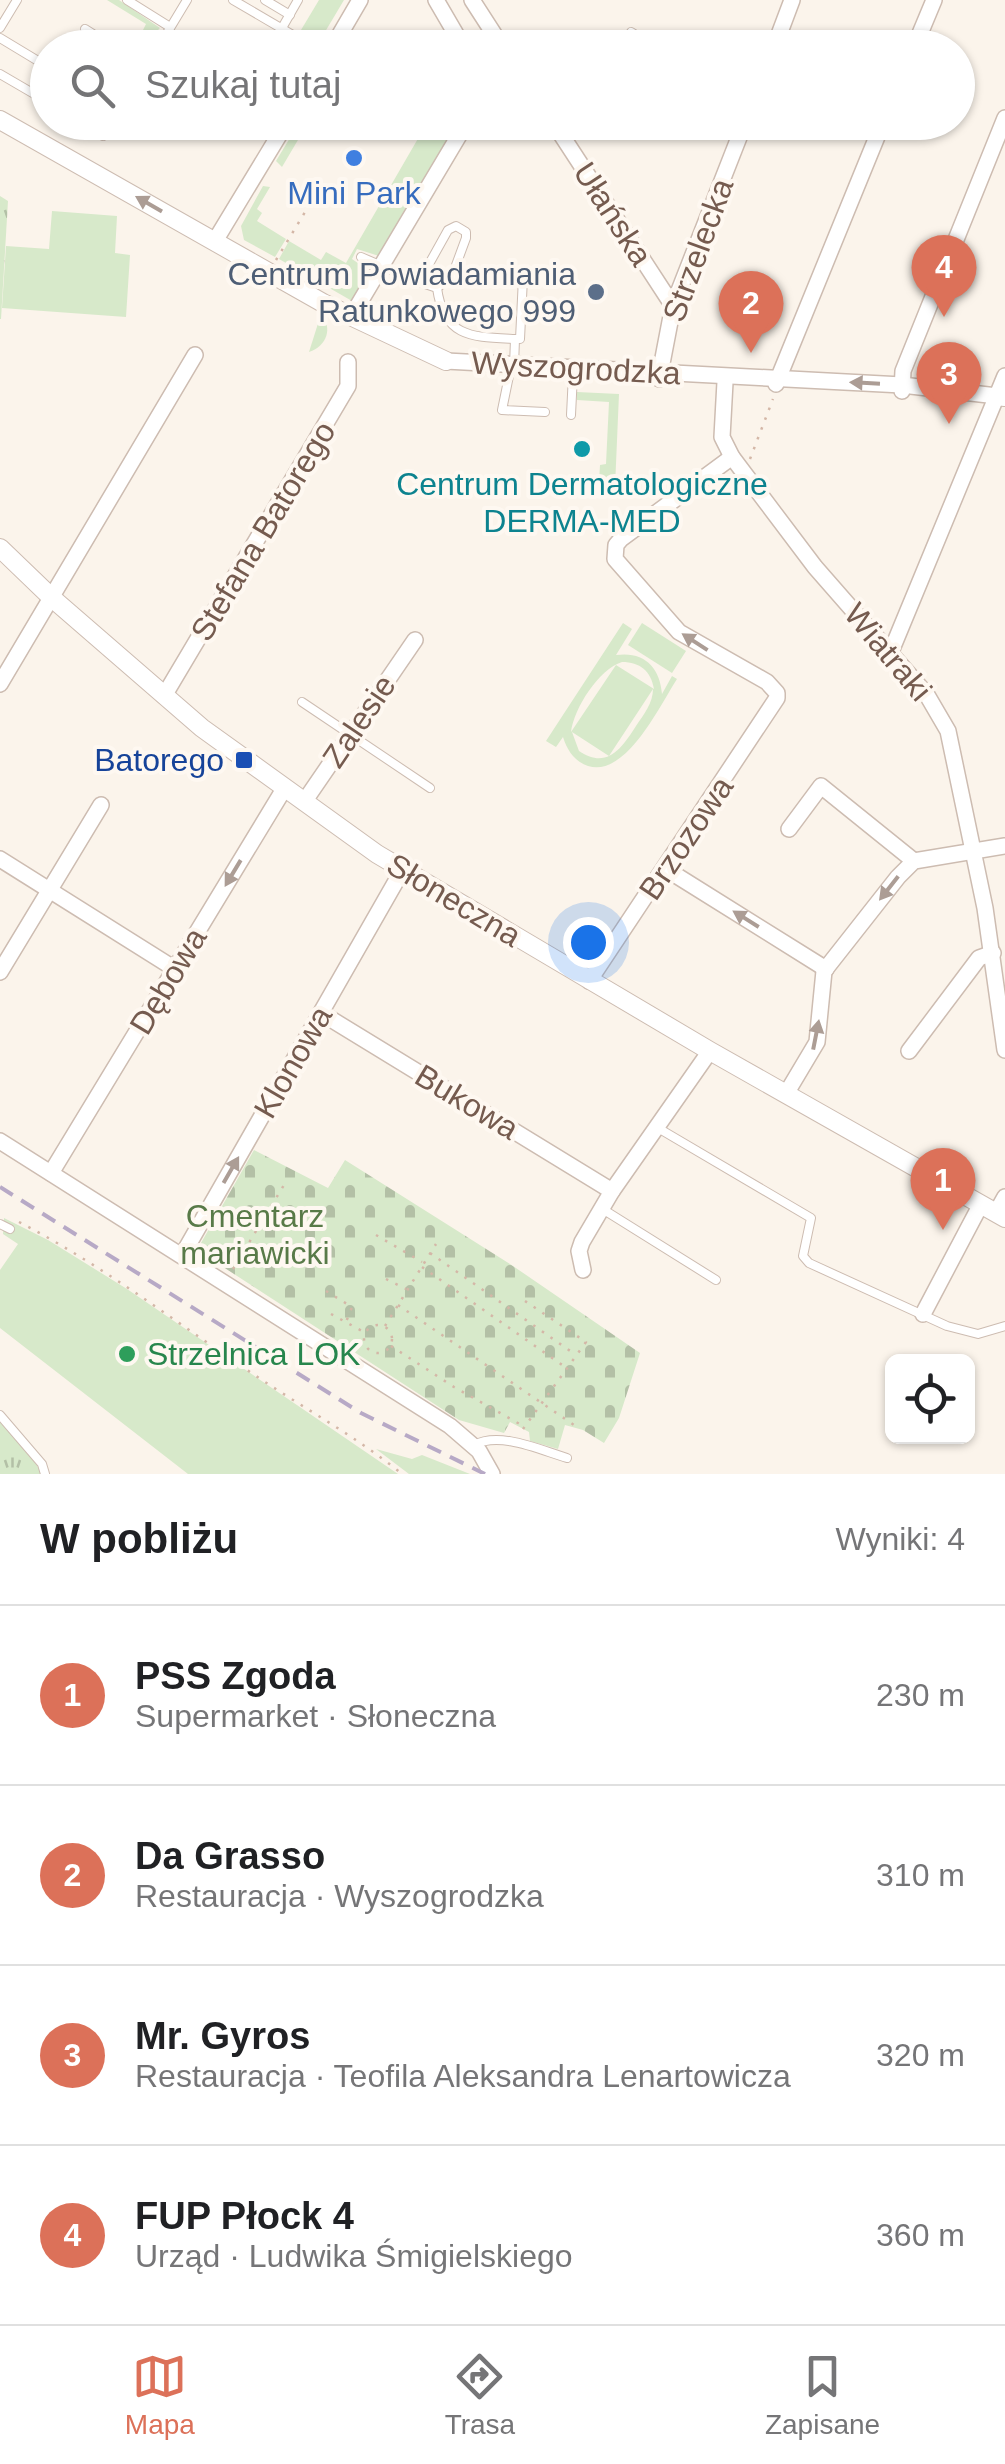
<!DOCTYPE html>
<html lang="pl">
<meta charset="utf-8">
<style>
body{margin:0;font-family:Helvetica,sans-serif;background:#f6f6f6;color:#202124}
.controls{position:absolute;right:30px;bottom:30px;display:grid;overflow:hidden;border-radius:15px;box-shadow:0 2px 8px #0004}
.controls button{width:90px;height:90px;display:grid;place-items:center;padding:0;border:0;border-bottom:2px solid #e0e0e0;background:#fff;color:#202124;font:50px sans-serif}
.you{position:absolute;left:588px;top:942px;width:35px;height:35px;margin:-25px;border:8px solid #fff;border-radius:50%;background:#1a73e8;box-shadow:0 0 0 15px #1a73e833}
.badge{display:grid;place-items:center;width:65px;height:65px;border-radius:50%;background:#dc7159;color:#fff;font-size:32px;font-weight:700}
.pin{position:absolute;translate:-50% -82px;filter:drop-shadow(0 2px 5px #0008)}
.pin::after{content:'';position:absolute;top:52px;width:35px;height:30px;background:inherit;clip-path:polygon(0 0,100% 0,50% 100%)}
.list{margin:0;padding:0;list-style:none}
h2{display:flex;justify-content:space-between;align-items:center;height:130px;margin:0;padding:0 40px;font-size:42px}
h2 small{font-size:32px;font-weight:400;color:#757577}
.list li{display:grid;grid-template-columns:65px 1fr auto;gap:30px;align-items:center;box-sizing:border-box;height:180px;padding:0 40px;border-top:2px solid #e0e0e0}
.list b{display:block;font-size:38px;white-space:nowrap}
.list p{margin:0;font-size:32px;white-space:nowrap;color:#757577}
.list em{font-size:32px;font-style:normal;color:#757577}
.icon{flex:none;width:55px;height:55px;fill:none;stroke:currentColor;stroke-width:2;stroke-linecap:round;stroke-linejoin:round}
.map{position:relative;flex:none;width:1005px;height:1474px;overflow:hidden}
.search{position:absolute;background:#fff;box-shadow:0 2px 8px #0004;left:30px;right:30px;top:30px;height:110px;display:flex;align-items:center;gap:25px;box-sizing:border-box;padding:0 35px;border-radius:55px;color:#757577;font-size:38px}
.sheet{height:850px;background:#fff}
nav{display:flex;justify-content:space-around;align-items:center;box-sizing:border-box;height:140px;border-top:2px solid #e0e0e0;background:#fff;font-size:28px;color:#757577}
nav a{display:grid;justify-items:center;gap:5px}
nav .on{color:#dc7159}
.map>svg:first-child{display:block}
</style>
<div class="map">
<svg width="1005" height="1474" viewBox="0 0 1005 1474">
<defs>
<pattern id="forest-firs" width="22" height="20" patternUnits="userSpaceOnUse" patternTransform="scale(2.5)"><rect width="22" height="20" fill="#d7e9ca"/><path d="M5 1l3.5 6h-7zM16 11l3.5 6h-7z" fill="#b3c0a6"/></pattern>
<pattern id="cemetery-stones" width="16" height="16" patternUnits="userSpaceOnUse" patternTransform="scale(2.5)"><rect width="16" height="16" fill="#d7e9ca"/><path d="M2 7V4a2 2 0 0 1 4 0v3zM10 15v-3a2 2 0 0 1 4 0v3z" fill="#b3c0a6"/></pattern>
<pattern id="park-tufts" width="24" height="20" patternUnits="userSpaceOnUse" patternTransform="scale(2.5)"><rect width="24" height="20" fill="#d7e9ca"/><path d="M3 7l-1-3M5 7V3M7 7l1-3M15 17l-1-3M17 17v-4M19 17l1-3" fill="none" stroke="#b3c0a6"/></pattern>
</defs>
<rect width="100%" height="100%" fill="#fbf4eb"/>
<!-- grass -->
<g fill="#d7e9ca" fill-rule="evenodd">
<path d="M107,0H119L160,28L150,38L142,32L146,24Z"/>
<path d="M319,0H344L319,42L301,30Z"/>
<path d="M299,123H308L282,167L276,161Z"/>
<path d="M427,123H460L379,256L357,249L352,259L365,268L366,280L352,301L279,259L289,241L321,260L326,252L346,263Z"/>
<path d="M263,186L270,187L257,209L262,213L257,221L286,239L275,257L244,240L241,226Z"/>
<path d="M52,211L117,216L115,253L130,255L126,317L2,308L6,246L49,249Z"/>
<path d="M321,314C333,328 327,346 309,352Z"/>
<path d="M577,392L619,394L615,487L556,484L557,480L599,482L600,465L606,464L609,402L577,400Z"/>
<path d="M623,623L632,629L616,655C644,651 660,667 662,694L672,676L677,679C660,705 626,778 588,766C574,761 567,750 563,737L556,747L546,741ZM622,662C640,662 651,671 654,689L616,665L571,732C574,708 599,669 622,662ZM653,689C653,703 644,714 636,726C622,748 607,770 579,751L572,732L609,756Z"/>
<path d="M642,623L686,651L672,673L628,645Z"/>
<path d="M4,1218L48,1240L127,1289L398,1474H188L0,1328V1270L18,1244L3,1234Z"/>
<path d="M376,1449L412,1459L422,1455L470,1474H409Z"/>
</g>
<!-- forest -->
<path fill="url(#forest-firs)" d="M0,1422L34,1459L41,1474H0Z"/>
<!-- cemetery -->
<path fill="url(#cemetery-stones)" d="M254,1150L328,1188L345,1160L513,1266L640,1353L619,1418L604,1443L583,1430L565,1425L558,1449L530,1441L529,1432L510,1422L504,1433L459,1420L197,1250Z"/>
<!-- park -->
<g fill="url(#park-tufts)">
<path d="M0,196L8,201L1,319H0Z"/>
<path d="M0,1435L33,1474H0Z"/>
</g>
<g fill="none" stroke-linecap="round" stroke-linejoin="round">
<!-- service casing -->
<g stroke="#cdbcb1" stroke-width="10">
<g id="service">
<path d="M127,0L170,27"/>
<path d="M233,0L315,48"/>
<path d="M265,0L290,15"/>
<path d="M0,28L17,0"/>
<path d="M282,28L298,0"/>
<path d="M85,29L115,48"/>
<path d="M631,32L657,48"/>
<path d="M0,38L48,67"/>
<path d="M158,48L187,0"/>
<path d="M0,74L48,102"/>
<path d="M81,122L103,136L111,122"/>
<path d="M361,257L419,282L448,230L456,226L466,232V238L452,276L437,288L419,282"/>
<path d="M437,288C444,338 472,337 515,339"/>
<path d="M514,366L515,339H520L523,278"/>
<path d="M510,371L502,410L545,412"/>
<path d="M571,415L573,374"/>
<path d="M302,702L430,788"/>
<path d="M658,1128L811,1218L803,1256L809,1263L947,1326L978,1334L1005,1326"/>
<path d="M604,1210L716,1280"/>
<path d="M0,1224L10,1229"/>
<path d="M0,1415L42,1464L45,1474"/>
<path d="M474,1445C500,1431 540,1450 567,1458"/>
</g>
</g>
<!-- minor casing -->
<g stroke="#cdbcb1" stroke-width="18">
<g id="minor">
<path d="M436,0L464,48"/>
<path d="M472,0L503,48"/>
<path d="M332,48L360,0"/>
<path d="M774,48L792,0"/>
<path d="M914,48L934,0"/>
<path d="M553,122L673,306"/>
<path d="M215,241L287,122"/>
<path d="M351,317L467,122"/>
<path d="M446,361L902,385L997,396"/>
<path d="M659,379L673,306L745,122"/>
<path d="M725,382L722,437L732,457L815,567L927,695L948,731L985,908L1005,1050"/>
<path d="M776,384L883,122"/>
<path d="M902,391L903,371L1005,118"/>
<path d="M890,654L1005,376"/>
<path d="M0,684L195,355"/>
<path d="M164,696L348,386V362"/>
<path d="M304,802L415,640"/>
<path d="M789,829L821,786L914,861"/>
<path d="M0,859L175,969"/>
<path d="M666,869L826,969"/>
<path d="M0,972L101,805"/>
<path d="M589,981L777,698V693L767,682L679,632L615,559L616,545L621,539L732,457"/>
<path d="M321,1013L612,1191"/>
<path d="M909,1051L979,958L993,953"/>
<path d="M786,1094L817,1042L824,971L898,877L914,861L1005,846"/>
<path d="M0,1141L450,1426L479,1451L492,1474"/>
<path d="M51,1173L284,789"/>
<path d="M996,1213L1005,1197"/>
<path d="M183,1254L403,869"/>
<path d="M583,1270L579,1251L582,1242L612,1191L710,1051"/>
<path d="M923,1314L981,1204"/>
</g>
</g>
<!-- tertiary casing -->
<g stroke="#cdbcb1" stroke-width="20">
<g id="tertiary">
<path d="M0,120L323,303L446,361"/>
<path d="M997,396L1005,397"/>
<path d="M0,548L52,598L202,728L377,854L710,1051L1005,1218"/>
</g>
</g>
<!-- path -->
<g stroke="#d4b7a7" stroke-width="2.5" stroke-dasharray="2.5 8" stroke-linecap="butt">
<path d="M276,260L322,184"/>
<path d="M750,459L773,399"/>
<path d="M19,1222C104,1266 178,1324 256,1376C305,1409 357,1437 402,1474"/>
<path d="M376,1235L422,1262"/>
<path d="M430,1253L576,1355"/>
<path d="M422,1267L568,1369"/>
<path d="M233,1269L284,1185"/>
<path d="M386,1279L406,1289"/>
<path d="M326,1291L352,1307L346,1322"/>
<path d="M398,1305L574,1425"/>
<path d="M331,1314L364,1332"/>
<circle cx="378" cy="1339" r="14"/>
<path d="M385,1326L436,1244"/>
<path d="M391,1346L454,1387L525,1427"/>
<path d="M523,1429L586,1342L525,1301"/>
</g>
<!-- service -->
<use href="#service" stroke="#fff" stroke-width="8"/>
<!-- minor -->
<use href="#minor" stroke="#fff" stroke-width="15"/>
<!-- tertiary -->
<use href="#tertiary" stroke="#fff" stroke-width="18"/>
<!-- rail -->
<path stroke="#b7a9c6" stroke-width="4" stroke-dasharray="15 10" stroke-linecap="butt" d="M0,1187L361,1413L485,1474"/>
</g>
<!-- one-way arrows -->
<defs><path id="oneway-solid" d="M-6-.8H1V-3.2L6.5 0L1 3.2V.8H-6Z" transform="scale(2.5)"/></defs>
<g fill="#ac9d95">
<use href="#oneway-solid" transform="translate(149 204) rotate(-150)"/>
<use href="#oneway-solid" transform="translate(865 383) rotate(-177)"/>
<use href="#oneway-solid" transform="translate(695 642) rotate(-147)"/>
<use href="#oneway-solid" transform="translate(233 873) rotate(121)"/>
<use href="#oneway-solid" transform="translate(889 888) rotate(128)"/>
<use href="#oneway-solid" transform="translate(746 919) rotate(-148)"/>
<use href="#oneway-solid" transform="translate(816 1035) rotate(-79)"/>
<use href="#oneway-solid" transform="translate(231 1170) rotate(-60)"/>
</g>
<!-- markers -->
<circle fill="#3f7fe0" stroke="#fef8f1" stroke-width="4" cx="354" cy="158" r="10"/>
<circle fill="#5c6f8a" stroke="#fef8f1" stroke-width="4" cx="596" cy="292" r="10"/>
<circle fill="#0f9aa8" stroke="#fef8f1" stroke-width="4" cx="582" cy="449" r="10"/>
<rect fill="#1a4fb4" stroke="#fef8f1" stroke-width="4" x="234" y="750" width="20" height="20" rx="5"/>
<circle fill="#2e9e5b" stroke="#fef8f1" stroke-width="4" cx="127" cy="1354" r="10"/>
<g text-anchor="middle" stroke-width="8" stroke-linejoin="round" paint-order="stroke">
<!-- shop labels -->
<g font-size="32" fill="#366cbe" stroke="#fef8f1">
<text x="354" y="204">Mini Park</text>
</g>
<!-- street labels -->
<g font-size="32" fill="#755b4f" stroke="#fef8f1">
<text transform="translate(613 214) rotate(57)" y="11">Ułańska</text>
<text transform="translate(698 250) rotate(-70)" y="11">Strzelecka</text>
<text transform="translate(576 368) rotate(3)" y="11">Wyszogrodzka</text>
<text transform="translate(263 531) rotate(-59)" y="11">Stefana Batorego</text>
<text transform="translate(888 652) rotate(50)" y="11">Wiatraki</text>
<text transform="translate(359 721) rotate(-56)" y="11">Zalesie</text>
<text transform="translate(686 838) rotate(-56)" y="11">Brzozowa</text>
<text transform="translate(454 900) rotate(31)" y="11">Słoneczna</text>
<text transform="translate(168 981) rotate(-59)" y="11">Dębowa</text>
<text transform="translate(293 1062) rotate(-60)" y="11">Klonowa</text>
<text transform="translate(467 1102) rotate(31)" y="11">Bukowa</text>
</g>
<!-- service labels -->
<g font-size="32" fill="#4e5e75" stroke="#fef8f1" text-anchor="end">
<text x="576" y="285">Centrum Powiadamiania<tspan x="576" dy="37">Ratunkowego 999</tspan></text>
</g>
<!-- culture labels -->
<g font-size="32" fill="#0d838f" stroke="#fef8f1">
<text x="582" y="495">Centrum Dermatologiczne<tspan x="582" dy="37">DERMA-MED</tspan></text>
</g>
<!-- transit labels -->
<g font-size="32" fill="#164399" stroke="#fef8f1" text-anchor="end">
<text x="224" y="771">Batorego</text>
</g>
<!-- park labels -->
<g font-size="32" fill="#587a48" stroke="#fef8f1">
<text x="255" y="1227">Cmentarz<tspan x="255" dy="37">mariawicki</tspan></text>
</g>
<!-- leisure labels -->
<g font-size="32" fill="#27864d" stroke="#fef8f1" text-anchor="start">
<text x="147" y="1365">Strzelnica LOK</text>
</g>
</g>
</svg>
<div class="controls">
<button><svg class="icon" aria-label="locate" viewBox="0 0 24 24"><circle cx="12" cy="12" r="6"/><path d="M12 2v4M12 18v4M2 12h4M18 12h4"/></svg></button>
</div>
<div class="you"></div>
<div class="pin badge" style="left:943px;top:1230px">1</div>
<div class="pin badge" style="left:751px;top:353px">2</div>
<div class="pin badge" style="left:949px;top:424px">3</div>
<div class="pin badge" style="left:944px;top:317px">4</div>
<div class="search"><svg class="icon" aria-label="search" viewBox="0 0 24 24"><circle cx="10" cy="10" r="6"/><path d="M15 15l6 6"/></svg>Szukaj tutaj</div>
</div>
<section class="sheet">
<h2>W pobliżu<small>Wyniki: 4</small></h2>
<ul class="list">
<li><span class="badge">1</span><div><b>PSS Zgoda</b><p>Supermarket · Słoneczna</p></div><em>230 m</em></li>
<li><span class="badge">2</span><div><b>Da Grasso</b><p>Restauracja · Wyszogrodzka</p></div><em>310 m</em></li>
<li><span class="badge">3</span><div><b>Mr. Gyros</b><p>Restauracja · Teofila Aleksandra Lenartowicza</p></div><em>320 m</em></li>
<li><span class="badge">4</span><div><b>FUP Płock 4</b><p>Urząd · Ludwika Śmigielskiego</p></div><em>360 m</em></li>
</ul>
</section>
<nav>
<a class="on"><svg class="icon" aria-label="map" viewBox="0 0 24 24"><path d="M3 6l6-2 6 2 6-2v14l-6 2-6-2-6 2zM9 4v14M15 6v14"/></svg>Mapa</a>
<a><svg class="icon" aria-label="directions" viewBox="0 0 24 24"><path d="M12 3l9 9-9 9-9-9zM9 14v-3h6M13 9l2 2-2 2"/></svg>Trasa</a>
<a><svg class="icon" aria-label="saved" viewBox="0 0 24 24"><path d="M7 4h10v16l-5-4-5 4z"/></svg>Zapisane</a>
</nav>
